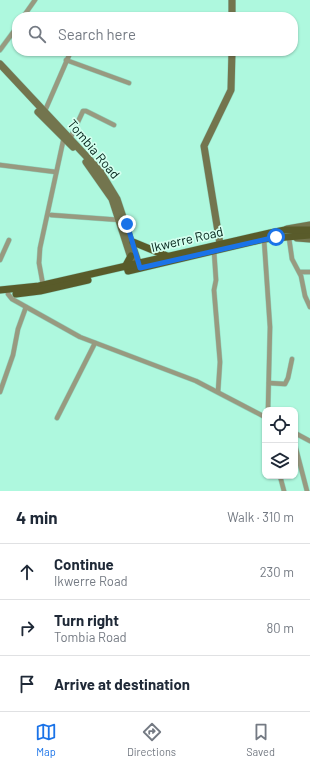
<!DOCTYPE html>
<meta charset="utf-8">
<style>
body{margin:0;font-family:Barlow,sans-serif;background:#f6f6f7;color:#1f2937}
.controls{position:absolute;right:12px;bottom:12px;display:grid;overflow:hidden;border-radius:8px;box-shadow:0 1px 3px #0004}
.controls button{width:36px;height:36px;display:grid;place-items:center;padding:0;border:0;border-bottom:1px solid #e0e1e3;background:#fff;color:#1f2937;font:20px sans-serif}
.stop{position:absolute;width:12px;height:12px;margin:-9px;border:3px solid #1a73e8;border-radius:50%;background:#fff}
.stop.end{background:#1a73e8;border-color:#fff;box-shadow:0 1px 4px #0008}
.list{margin:0;padding:0;list-style:none}
h2{display:flex;justify-content:space-between;align-items:center;height:52px;margin:0;padding:0 16px;font-size:17px}
h2 small{font-size:13px;font-weight:400;color:#747a83}
.list li{display:grid;grid-template-columns:26px 1fr auto;gap:12px;align-items:center;box-sizing:border-box;height:56px;padding:0 16px;border-top:1px solid #e0e1e3}
.list b{display:block;font-size:15px;white-space:nowrap}
.list p{margin:0;font-size:13px;white-space:nowrap;color:#747a83}
.list em{font-size:13px;font-style:normal;color:#747a83}
.icon{flex:none;width:22px;height:22px;fill:none;stroke:currentColor;stroke-width:2;stroke-linecap:round;stroke-linejoin:round}
.map{position:relative;flex:none;width:310px;height:491px;overflow:hidden}
.search{position:absolute;background:#fff;box-shadow:0 1px 3px #0004;left:12px;right:12px;top:12px;height:44px;display:flex;align-items:center;gap:10px;box-sizing:border-box;padding:0 14px;border-radius:16px;color:#747a83;font-size:15px}
.sheet{height:220px;background:#fff}
nav{display:flex;justify-content:space-around;align-items:center;box-sizing:border-box;height:56px;border-top:1px solid #e0e1e3;background:#fff;font-size:11px;color:#747a83}
nav a{display:grid;justify-items:center;gap:2px}
nav .on{color:#1a73e8}
.map>svg:first-child{display:block}
</style>
<div class="map">
<svg width="310" height="491" viewBox="0 0 310 491">
<rect width="100%" height="100%" fill="#aef8de"/>
<g fill="none" stroke-linecap="round" stroke-linejoin="round">
<!-- street casing -->
<g stroke="#92d5be" stroke-width="5.5">
<g id="street">
<path d="M23,17L35,0"/>
<path d="M0,50L17,27"/>
<path d="M66,60L129,83"/>
<path d="M44,113L71,51"/>
<path d="M69,141L83,111H86L114,125"/>
<path d="M0,165L56,172"/>
<path d="M51,215L120,220"/>
<path d="M289,238L292,259L301,276L305,296L310,307"/>
<path d="M264,239L270,327L268,410"/>
<path d="M214,251L216,280L214,290L220,362L218,392"/>
<path d="M0,260L9,240"/>
<path d="M300,272H310"/>
<path d="M43,285L39,263L40,248L64,137"/>
<path d="M8,290V294L12,299L80,337L196,381L265,417"/>
<path d="M269,383L285,384L288,378L292,359"/>
<path d="M0,392L13,355L18,329L26,307"/>
<path d="M57,418L95,343"/>
<path d="M295,433L310,441"/>
<path d="M295,445L307,491"/>
<path d="M280,476L284,491"/>
</g>
</g>
<!-- secondary casing -->
<g stroke="#92d5be" stroke-width="8">
<g id="secondary">
<path d="M232,0V17"/>
<path d="M0,64L100,171L117,199L140,268"/>
<path d="M38,112L73,147"/>
<path d="M86,162L112,199L132,261"/>
<path d="M287,229L310,225"/>
<path d="M297,238L310,239"/>
<path d="M220,244L204,146L231,90L232,51"/>
</g>
</g>
<!-- primary casing -->
<g stroke="#92d5be" stroke-width="8">
<g id="primary">
<path d="M133,242L167,256"/>
<path d="M125,267L131,256"/>
<path d="M128,271L264,239L310,235"/>
<path d="M0,290L39,286L270,233L285,230H310"/>
<path d="M16,294L40,291L88,280"/>
</g>
</g>
<!-- street -->
<use href="#street" stroke="#989a80" stroke-width="4.5"/>
<!-- secondary -->
<use href="#secondary" stroke="#73754e" stroke-width="7"/>
<!-- primary -->
<use href="#primary" stroke="#595b2a" stroke-width="7"/>
</g>
<g fill="none" stroke-linecap="round" stroke-linejoin="round">
<!-- route -->
<path stroke="#1a73e8" stroke-width="5" d="M127,224L140,268L276,237"/>
</g>
<g text-anchor="middle" stroke-width="3.5" stroke-linejoin="round" paint-order="stroke">
<!-- street labels -->
<g font-size="13" fill="#012017" stroke="#d3ffee">
<text transform="translate(94 149) rotate(50)" y="5">Tombia Road</text>
<text transform="translate(187 239) rotate(-13)" y="5">Ikwerre Road</text>
</g>
</g>
</svg>
<div class="controls">
<button><svg class="icon" aria-label="locate" viewBox="0 0 24 24"><circle cx="12" cy="12" r="6"/><path d="M12 2v4M12 18v4M2 12h4M18 12h4"/></svg></button>
<button><svg class="icon" aria-label="layers" viewBox="0 0 24 24"><path d="M12 4l9 5-9 5-9-5zM3 14l9 5 9-5"/></svg></button>
</div>
<div class="stop" style="left:276px;top:237px"></div>
<div class="stop end" style="left:127px;top:224px"></div>
<div class="search"><svg class="icon" aria-label="search" viewBox="0 0 24 24"><circle cx="10" cy="10" r="6"/><path d="M15 15l6 6"/></svg>Search here</div>
</div>
<section class="sheet">
<h2>4 min<small>Walk · 310 m</small></h2>
<ul class="list">
<li><svg class="icon" aria-label="ahead" viewBox="0 0 24 24"><path d="M12 20V5M6 11l6-6 6 6"/></svg><div><b>Continue</b><p>Ikwerre Road</p></div><em>230 m</em></li>
<li><svg class="icon" aria-label="right" viewBox="0 0 24 24"><path d="M7 20v-9h11M14 6l5 5-5 5"/></svg><div><b>Turn right</b><p>Tombia Road</p></div><em>80 m</em></li>
<li><svg class="icon" aria-label="arrive" viewBox="0 0 24 24"><path d="M6 21V4h12l-3 4 3 4H6"/></svg><div><b>Arrive at destination</b></div></li>
</ul>
</section>
<nav>
<a class="on"><svg class="icon" aria-label="map" viewBox="0 0 24 24"><path d="M3 6l6-2 6 2 6-2v14l-6 2-6-2-6 2zM9 4v14M15 6v14"/></svg>Map</a>
<a><svg class="icon" aria-label="directions" viewBox="0 0 24 24"><path d="M12 3l9 9-9 9-9-9zM9 14v-3h6M13 9l2 2-2 2"/></svg>Directions</a>
<a><svg class="icon" aria-label="saved" viewBox="0 0 24 24"><path d="M7 4h10v16l-5-4-5 4z"/></svg>Saved</a>
</nav>
